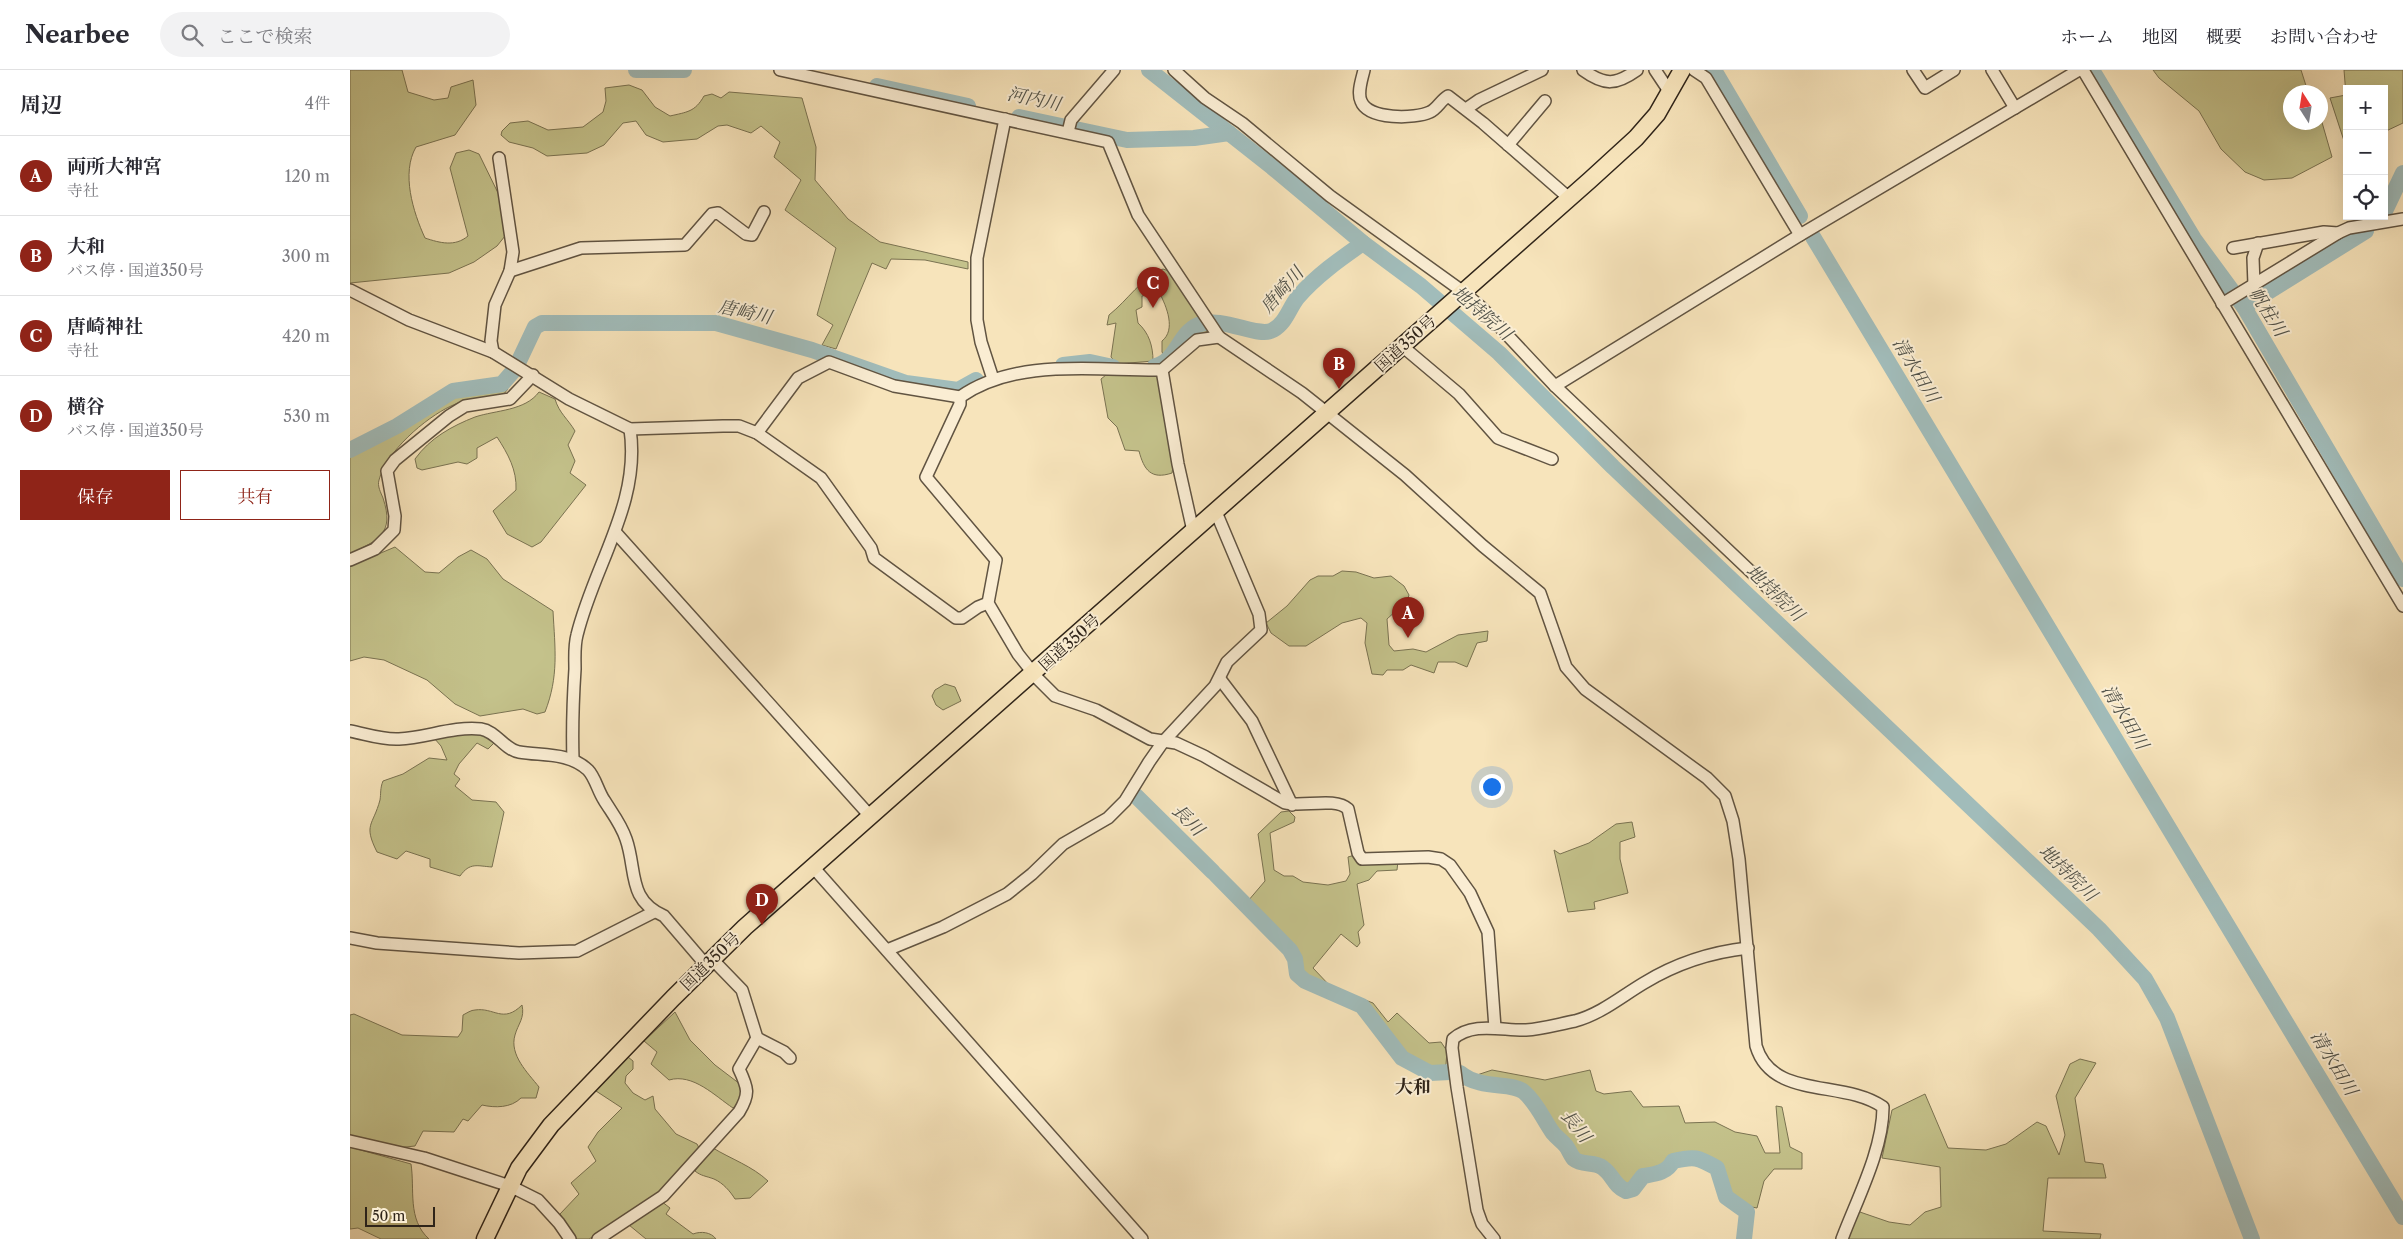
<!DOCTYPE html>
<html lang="ja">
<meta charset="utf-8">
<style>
body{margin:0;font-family:"Libre Caslon Text","Noto Serif JP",serif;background:#f2f2f3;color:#2b2b33}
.controls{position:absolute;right:15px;top:15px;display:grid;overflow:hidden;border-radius:0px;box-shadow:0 5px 20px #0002}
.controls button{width:45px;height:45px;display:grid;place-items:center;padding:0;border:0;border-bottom:1px solid #e1e1e2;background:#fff;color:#2b2b33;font:25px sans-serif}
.compass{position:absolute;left:1933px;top:15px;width:45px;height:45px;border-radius:50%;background:#fff;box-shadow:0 5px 20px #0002;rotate:348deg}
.scale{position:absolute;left:15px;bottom:12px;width:70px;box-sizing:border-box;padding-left:5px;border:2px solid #2f2419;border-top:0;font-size:14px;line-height:18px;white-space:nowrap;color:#2f2419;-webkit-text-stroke:4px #faedd3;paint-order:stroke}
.you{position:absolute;left:1141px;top:716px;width:18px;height:18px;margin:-12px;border:4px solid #fff;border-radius:50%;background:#1a73e8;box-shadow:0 0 0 8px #1a73e833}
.badge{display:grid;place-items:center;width:32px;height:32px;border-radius:50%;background:#8f2418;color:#fff;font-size:16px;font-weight:700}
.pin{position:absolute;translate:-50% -41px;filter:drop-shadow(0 1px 2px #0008)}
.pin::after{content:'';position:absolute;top:26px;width:18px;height:15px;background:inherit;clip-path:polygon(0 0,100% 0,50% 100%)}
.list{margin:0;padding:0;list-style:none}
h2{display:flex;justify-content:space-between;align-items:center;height:65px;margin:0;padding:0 20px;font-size:21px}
h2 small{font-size:16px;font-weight:400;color:#7c7c81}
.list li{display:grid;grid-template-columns:32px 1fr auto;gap:15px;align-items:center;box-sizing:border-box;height:80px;padding:0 20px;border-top:1px solid #e1e1e2}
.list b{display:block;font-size:19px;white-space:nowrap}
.list p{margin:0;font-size:16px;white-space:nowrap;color:#7c7c81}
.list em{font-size:16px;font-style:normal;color:#7c7c81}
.actions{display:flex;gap:10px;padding:15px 20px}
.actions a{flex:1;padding:11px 0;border:1px solid #8f2418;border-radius:0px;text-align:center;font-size:18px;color:#8f2418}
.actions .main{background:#8f2418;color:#fff}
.icon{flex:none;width:28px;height:28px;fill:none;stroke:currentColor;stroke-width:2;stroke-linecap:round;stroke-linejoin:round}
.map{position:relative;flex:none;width:2053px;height:1169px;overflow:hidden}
header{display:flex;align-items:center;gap:30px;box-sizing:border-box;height:70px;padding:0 25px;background:#fff;border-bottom:1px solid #e1e1e2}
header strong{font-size:24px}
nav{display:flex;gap:28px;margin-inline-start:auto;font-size:18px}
.search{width:350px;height:45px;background:#f2f2f3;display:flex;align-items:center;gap:12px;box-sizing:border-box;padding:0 18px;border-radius:28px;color:#7c7c81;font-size:19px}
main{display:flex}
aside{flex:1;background:#fff}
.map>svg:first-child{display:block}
</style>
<header>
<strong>Nearbee</strong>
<div class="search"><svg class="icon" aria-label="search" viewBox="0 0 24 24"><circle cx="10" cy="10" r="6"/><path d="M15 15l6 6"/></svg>ここで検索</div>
<nav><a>ホーム</a><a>地図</a><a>概要</a><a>お問い合わせ</a></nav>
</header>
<main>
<aside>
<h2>周辺<small>4件</small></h2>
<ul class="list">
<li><span class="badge">A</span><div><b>両所大神宮</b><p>寺社</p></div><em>120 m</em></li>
<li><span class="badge">B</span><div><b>大和</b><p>バス停 · 国道350号</p></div><em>300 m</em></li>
<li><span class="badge">C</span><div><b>唐崎神社</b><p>寺社</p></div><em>420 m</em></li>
<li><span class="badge">D</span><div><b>横谷</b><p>バス停 · 国道350号</p></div><em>530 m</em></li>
</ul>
<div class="actions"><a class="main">保存</a><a>共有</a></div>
</aside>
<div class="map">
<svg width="2053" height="1169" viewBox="0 0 2053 1169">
<rect width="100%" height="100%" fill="#f7e4bb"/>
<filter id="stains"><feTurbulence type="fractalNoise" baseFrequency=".004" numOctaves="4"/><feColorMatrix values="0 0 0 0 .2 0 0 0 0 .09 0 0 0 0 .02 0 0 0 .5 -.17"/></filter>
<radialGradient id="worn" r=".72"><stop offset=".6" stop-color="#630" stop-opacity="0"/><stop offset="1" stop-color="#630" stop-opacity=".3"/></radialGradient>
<!-- green -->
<g fill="#c4c28b" stroke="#7a7352">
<path d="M0,0H52L58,22L84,30L98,28L101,17L123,10L126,35L105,65L66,77C51,103 63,142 75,168C90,173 105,177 118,166L100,98L106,83L119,80L129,84L150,127L155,166L147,176L124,192L99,203L0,213Z"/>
<path d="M1803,0H1951L1958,22H1940V52H1970L1971,49L1982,87L1942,108L1914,110L1895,102L1871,79L1849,41L1809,8Z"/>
<path d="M1994,0H2053V53L2034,62V19H1997V80L1980,28L1996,25Z"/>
<path d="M279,15L292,20L305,37L320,46C337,42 345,42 354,26L362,24L371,28L379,22L452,28L466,77L465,110L498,149L530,172L618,192V199L575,190L541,189L536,199L522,193L486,279L472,275L483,255L467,245L486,178L435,140L451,110L424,87L430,72L411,56L401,63L377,55L368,56L347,69L313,72L296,65L286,51L273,53L254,75L237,83L197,86L183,78L159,72L151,65L152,61L160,53L178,51L198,60L233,57L253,42L256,31L255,18Z"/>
<path d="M813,199L822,202L860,260L836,272L824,274L815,287L812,282V271C826,260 817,237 809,222L792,226V237L786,240L788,253C799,263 803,276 803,291L767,294L761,287L766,253L757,255L759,245C778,230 791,208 813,199Z"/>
<path d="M804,304L809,308L823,396L822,403C801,410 794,400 789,381L775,380L767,357L758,348L751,309L756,305Z"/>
<path d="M153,316L158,319L153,325C136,327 117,328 101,336C75,348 36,382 29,410C27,416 31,423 33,428C45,464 28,470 0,484V382L46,359L102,325Z"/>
<path d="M189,322L205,329C209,343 218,349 225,361L218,375L225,391L220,403L236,415L191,472L182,477L157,464L143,441L166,420C167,400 158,384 147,367L127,378V388L117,394L108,392L72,400L67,398L65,389C80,368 102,356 125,347C146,340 175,341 189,322Z"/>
<path d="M45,477L75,502L89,503L108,487L121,480L137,489L153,509L203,541C205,579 209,606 195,642L187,644L173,639L130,646L105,634L77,610L34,590L14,587L0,591V496Z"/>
<path d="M992,501L1006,502L1024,508L1041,506L1054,516L1059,525L1057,531L1037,549L1039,575L1044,581L1063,579L1076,582L1108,565L1138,561L1137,571L1127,573L1117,597L1105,592H1088L1084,603L1061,595L1053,600H1037L1033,605L1022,604L1015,573L1017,553L1011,548L992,553L956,576H939L921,563L916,553L937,536L960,510L968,506H983Z"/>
<path d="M595,614L605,617L611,631L593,640L586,635L582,626L585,620Z"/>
<path d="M103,664H136L145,672L138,679L127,673L109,694L104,704L110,709L105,716L122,730L146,732L154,742L142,797C127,796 120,792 110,806L80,797V789L56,781L47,789L27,782C13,754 23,756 30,730C31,724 30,718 33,711L53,704L79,688L97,690L91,676L84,668Z"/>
<path d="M939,741L945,747L944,752L920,763L924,800L934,806H943L953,812L978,815L996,811L1000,804L998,787L1005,785L1048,791L1047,800L1027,801L1019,810L1007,814L1014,855L1008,862L1010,873L1007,877L991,864L963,898L981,917L1023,933L1038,952L1047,943L1079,973L1091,972L1097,981L1096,994L1091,999H1080L1053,984L1014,934L955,908L950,902L942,877L898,831L915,811L908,764L931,742Z"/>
<path d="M1282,752L1285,767L1270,772V789L1278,823L1244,832L1245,839L1218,842L1204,780L1210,784L1239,773L1266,754Z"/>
<path d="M172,935C175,948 168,954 165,965C159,985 178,1003 189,1017L186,1028H171C161,1038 145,1038 132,1035L118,1051L113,1049L104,1062L73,1061L65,1076L46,1078L0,1065V945L4,944L52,965L108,967L112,961L113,945C117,943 121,940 125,940C144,937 153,954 172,935Z"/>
<path d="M325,942L340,970L365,995L390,1014C392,1024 392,1030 383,1038C365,1026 343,1003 319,1010L301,994L307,982L294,971Z"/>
<path d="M278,987L283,991V999L276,1006L275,1013L283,1023L295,1030L303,1026L305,1039L326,1064L347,1074L349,1078L309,1124L266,1154L239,1169H226L210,1144L229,1124L221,1113L246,1091L238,1077L248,1062L272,1038L246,1021Z"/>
<path d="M1730,989L1746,993L1725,1028L1735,1092L1753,1094L1756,1108H1698L1693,1161L1751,1164L1750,1169H1498L1507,1141L1539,1152L1560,1155L1575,1142L1591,1137L1590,1097L1532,1088L1542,1040L1575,1024L1598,1078L1636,1080L1656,1074L1687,1052L1696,1056L1709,1085L1715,1065L1706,1026L1720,994Z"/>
<path d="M1142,1000L1195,1010L1240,1000L1246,1021L1254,1024L1281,1021L1293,1037L1329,1036L1335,1053L1365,1052L1385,1062L1407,1066L1415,1083H1430L1426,1036L1432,1037L1440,1077L1452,1083V1099H1424L1414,1111L1407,1138L1396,1136L1378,1124L1369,1096L1350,1083L1337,1082L1320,1089L1315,1096L1290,1104L1284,1114L1278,1116L1271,1115L1252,1092L1231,1089L1204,1058L1180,1020L1169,1014L1129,1012L1127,1005Z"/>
<path d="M0,1077L61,1094C65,1120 57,1149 79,1169H31L8,1158L0,1159Z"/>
<path d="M363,1078C381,1089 402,1096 418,1111L400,1128L385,1129C380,1121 373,1113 364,1109C356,1106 351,1106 345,1101Z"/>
<path d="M311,1131L320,1138L316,1144L343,1164C351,1161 361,1162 366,1169H296L279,1155Z"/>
</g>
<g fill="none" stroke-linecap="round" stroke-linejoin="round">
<!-- river -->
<g stroke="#a1bcba" stroke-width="16">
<path d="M286,0H334"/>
<path d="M799,0L922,97L1013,173L1071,216L1149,283L1263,397L1749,859L1795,909L1817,948L1902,1169"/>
<path d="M1364,0L1450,146"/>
<path d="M1742,0L1844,169L1894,237L2053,509"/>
<path d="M527,16L618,36"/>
<path d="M669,47L777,70L844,68L879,63"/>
<path d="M2034,143L2053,103"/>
<path d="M1463,167L2053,1147"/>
<path d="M1894,237L2016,161"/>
<path d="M168,293L185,257L192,253H366L462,280L556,313L608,320L626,310"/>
<path d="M713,295L740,292L763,297"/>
<path d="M805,296C826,292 829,263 848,255C873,245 908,269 923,260C936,253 939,238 948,227C966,206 990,189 1013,173"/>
<path d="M0,380L47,356L103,321L152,314L165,299"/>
<path d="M786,726L863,802"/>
<path d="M866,805L940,880L945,889L947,904L955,911L1012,936L1052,988L1080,1003L1100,1002"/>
<path d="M1110,1003C1132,1021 1161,1011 1174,1022C1187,1033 1193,1049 1203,1063C1207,1068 1212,1071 1216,1076C1219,1080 1221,1086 1224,1089C1232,1096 1245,1091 1253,1098C1263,1105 1264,1116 1276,1121L1283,1119L1293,1106C1305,1104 1317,1103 1323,1091C1345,1086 1347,1087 1367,1098L1376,1127L1397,1142L1394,1169"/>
</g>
<!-- minor casing -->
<g stroke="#615442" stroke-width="14">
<g id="minor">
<path d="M430,0L758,72L788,145L869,267L952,323L1055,405L1133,476L1190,523L1216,597L1235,619L1357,708L1375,726L1383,751L1389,789L1406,976C1422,1030 1493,1009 1533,1037C1533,1080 1507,1129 1492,1169"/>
<path d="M824,0L855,28L892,53L980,126L1112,221L1131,237L1205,316L1437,536"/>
<path d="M1014,0C1012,9 1007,22 1011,31C1018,50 1065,49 1080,42C1087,39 1091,30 1098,26L1133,53L1219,128"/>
<path d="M1233,0C1255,16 1266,15 1287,0"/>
<path d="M1305,0L1317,18L1322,19"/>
<path d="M1344,0L1356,8L1450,165"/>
<path d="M1563,0L1575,18L1604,0"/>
<path d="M1642,0L1665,38"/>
<path d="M1733,0L2053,536"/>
<path d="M1116,39L1129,30L1192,0"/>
<path d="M718,62L721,50L764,0"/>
<path d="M1158,75L1195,31"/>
<path d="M1883,178L1974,162L1988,163"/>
<path d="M160,201L231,178L335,175L362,144L368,143L396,164L402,165L414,142"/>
<path d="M1904,215L1903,188L1908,173"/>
<path d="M0,220L59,250L143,282L219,329L280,359L373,356H389L407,363L471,408L521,478L524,488L606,548H612L628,537L638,533"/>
<path d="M1872,234L1988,163L1999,158L2053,149"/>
<path d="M1052,276L1109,324L1148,368L1202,389"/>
<path d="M143,282L141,271L145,235L160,201L163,182L149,88"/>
<path d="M812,300L828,394L843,461"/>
<path d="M643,309L631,272L627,250V188L655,49"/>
<path d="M1205,316L1450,165L1729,0"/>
<path d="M610,327V334L576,407L646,490L638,533L668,584L687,608L705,626L746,640L800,669L826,673L854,686L935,733C953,737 986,727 998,739L1008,783L1012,789L1078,787L1091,789L1100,795L1120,823L1138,862L1145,958"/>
<path d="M407,363L448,308L479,292L544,316L610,327C667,287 746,301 812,300L847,270L869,267"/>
<path d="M266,463L521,747"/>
<path d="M0,490L25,479L44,460L45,446L37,401L45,390L99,346L115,336L160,329L183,305"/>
<path d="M870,609L902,651L942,735"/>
<path d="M0,661C16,664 32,670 49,669C76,668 103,656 131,659C146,661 155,680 169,682C192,686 219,682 238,700C245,707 248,721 254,730C262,743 271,754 276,769C287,800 277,830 314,846L356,895"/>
<path d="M223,690C222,660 223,630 225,599C225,588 224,576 227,565C244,495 291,433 280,359"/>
<path d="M463,797L792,1169"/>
<path d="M0,868L27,873L169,883L227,881L304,842"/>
<path d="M537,880L593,857L657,824L682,804L713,774L758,748L775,731L799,692L813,672L865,616L877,592L911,560L909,544L866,442"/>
<path d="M362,889L392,920L407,968L434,982L440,988"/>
<path d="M0,1071L74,1088L160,1116L188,1130L209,1153L220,1169"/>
<path d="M248,1169L313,1126L389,1042C400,1024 398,1018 389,999L407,968"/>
<path d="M1144,1169L1132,1154L1127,1140L1107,1017L1102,978L1103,969C1123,951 1153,961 1176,960C1192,959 1209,954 1225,951C1251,944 1272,926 1294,913C1325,894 1362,882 1398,878"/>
</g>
</g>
<!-- highway casing -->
<g stroke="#2f2419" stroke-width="19">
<path id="highway" d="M135,1169L169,1098L201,1055L323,928L395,857L1240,110L1286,68L1307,44L1332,0"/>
</g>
<!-- minor -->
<use href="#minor" stroke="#faedd3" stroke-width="11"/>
<!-- highway -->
<use href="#highway" stroke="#f7e4bb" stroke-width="16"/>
</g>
<g text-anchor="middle" stroke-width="4" stroke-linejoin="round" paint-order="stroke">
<!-- street labels -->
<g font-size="16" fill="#2f2419" stroke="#faedd3">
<text transform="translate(1055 273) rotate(-42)" y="6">国道350号</text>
<text transform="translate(719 572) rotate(-42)" y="6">国道350号</text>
<text transform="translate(360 891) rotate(-44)" y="6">国道350号</text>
</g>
<!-- water labels -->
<g font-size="18" font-style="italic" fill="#515249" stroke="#faedd3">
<text transform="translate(684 29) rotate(12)" y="6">河内川</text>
<text transform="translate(932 220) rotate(-49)" y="6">唐崎川</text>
<text transform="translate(395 242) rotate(13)" y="6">唐崎川</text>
<text transform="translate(1918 242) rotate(58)" y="6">帆柱川</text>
<text transform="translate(1132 243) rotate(41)" y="6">地持院川</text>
<text transform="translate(1566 300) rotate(59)" y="6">清水田川</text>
<text transform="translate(1425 523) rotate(44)" y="6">地持院川</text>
<text transform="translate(1775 647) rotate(59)" y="6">清水田川</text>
<text transform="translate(838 750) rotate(45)" y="6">長川</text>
<text transform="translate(1718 803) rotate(44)" y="6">地持院川</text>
<text transform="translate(1984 993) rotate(59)" y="6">清水田川</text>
<text transform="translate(1226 1056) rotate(51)" y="6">長川</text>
</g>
<!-- neighbourhood labels -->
<g font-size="18" font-weight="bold" fill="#2f2419" stroke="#faedd3">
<text x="1063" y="1023">大和</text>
</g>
</g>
<rect width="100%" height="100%" filter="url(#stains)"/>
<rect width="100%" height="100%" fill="url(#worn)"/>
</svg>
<div class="controls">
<button>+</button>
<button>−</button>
<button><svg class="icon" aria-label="locate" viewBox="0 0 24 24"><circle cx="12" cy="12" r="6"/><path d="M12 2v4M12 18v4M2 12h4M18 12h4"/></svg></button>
</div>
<svg class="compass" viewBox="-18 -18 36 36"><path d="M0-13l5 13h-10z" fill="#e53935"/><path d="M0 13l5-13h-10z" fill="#7c7c81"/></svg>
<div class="scale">50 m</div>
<div class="you"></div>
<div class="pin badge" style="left:1058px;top:568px">A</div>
<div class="pin badge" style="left:989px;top:319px">B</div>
<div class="pin badge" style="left:803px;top:238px">C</div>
<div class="pin badge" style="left:412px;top:855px">D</div>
</div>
</main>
